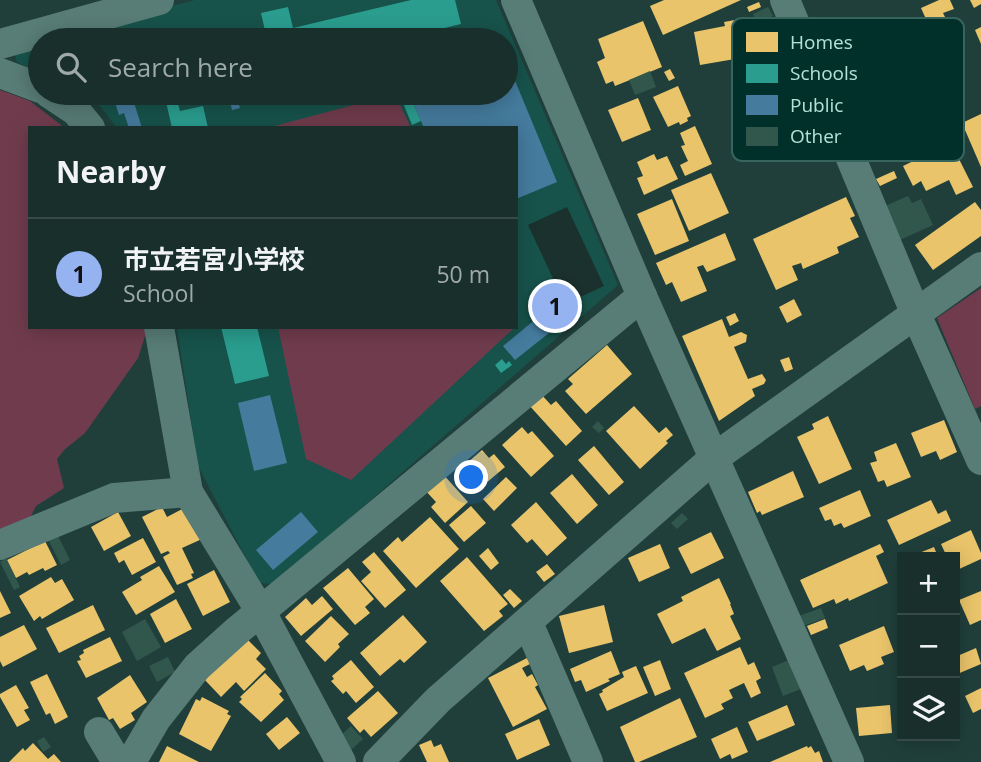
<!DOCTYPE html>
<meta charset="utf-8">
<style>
body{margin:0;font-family:"Open Sans","Noto Sans JP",sans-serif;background:#253b38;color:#f1f3f6}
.controls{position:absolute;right:21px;bottom:21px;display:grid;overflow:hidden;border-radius:0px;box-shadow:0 4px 18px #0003}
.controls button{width:63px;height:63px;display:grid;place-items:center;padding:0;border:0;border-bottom:2px solid #364a48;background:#182f2c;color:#f1f3f6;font:35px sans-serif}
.you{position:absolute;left:472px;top:478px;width:24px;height:24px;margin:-18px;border:5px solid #fff;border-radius:50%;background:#1a73e8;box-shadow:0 0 0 10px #1a73e833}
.badge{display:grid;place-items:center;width:46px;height:46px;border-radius:50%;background:#95b2f1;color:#111;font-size:23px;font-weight:700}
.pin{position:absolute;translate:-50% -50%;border:4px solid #fff;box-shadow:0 2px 7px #0006}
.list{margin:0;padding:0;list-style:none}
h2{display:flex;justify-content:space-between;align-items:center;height:91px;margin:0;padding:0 28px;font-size:30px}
h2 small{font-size:23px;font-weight:400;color:#9fa9a9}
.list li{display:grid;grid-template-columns:46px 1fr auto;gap:21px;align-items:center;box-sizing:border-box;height:112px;padding:0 28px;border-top:2px solid #364a48}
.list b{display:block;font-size:26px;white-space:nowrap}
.list p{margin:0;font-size:23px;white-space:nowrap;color:#9fa9a9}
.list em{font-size:23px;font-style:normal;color:#9fa9a9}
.icon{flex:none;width:38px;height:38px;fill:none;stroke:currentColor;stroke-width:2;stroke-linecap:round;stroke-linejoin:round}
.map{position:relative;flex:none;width:981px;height:762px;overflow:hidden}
.search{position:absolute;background:#182f2c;box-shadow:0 4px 18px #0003;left:28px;top:28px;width:490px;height:77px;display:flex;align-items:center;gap:18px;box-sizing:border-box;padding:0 24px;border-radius:38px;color:#9fa9a9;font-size:26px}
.panel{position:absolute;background:#182f2c;box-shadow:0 4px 18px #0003;left:28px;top:126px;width:490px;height:203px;border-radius:0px}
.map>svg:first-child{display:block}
</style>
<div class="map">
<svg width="981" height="762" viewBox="0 0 981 762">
<rect width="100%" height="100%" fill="#203f3b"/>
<!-- built -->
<path fill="#17534b" d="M195,0H496L618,285L274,584L259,583L198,466L177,327H516V128H117L100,106L74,93H506V40H40V74L17,62L12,46Z"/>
<!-- green -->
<g fill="#703c4d">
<path d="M0,90L30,101L65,128H30V327H148L138,358L85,433L64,450L57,459L64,488L36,506L26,526L0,536Z"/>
<path d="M395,94L411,128H267Z"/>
<path d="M981,288V406L975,409L937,318Z"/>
<path d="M278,327H515L351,480L306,459Z"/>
</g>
<!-- water -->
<path fill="#1b312d" d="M567,207L604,286L565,304L528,225Z"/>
<!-- homes -->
<g fill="#e9c46a">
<path d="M664,0H741L663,35L650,6Z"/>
<path d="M939,0H950L954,9L943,13L947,21L930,28L921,8Z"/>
<path d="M970,0H981V4L974,8Z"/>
<path d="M759,2L761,7L749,12L747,7Z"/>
<path d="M751,17L758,55L700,65L694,32L725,26L724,22Z"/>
<path d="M643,21L662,67L615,86L613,81L606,84L597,62L605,58L598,39Z"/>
<path d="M981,27V44L975,30Z"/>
<path d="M670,69L675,78L669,81L664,72Z"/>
<path d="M678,86L691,116L687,118L688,121L680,125L679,122L668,127L653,97Z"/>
<path d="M638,98L651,130L622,142L608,110Z"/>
<path d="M981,114V167L962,123Z"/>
<path d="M695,126L712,164L685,176L680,165L688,161L681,146L685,145L680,133Z"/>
<path d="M951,143L973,187L956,195L949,180L926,191L921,181L913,186L903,166Z"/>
<path d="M654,154L657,160L667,156L678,179L644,195L637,178L643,176L637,162Z"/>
<path d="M894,171L897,178L880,186L876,179Z"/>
<path d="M711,173L729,213L689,231L671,190Z"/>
<path d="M846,197L855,216L850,218L859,237L837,247L839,253L803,269L801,263L792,266L798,280L776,290L753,239Z"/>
<path d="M672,199L689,241L655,255L637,214Z"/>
<path d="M975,202L981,210V236L933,270L915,245Z"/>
<path d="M725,233L736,260L707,272L703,265L697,267L707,291L681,302L672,282L666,285L656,263Z"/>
<path d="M794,299L802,315L787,323L779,307Z"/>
<path d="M735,313L739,321L730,326L726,317Z"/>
<path d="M722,319L729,337L741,332L747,335L746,342L734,347L748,379L762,374L766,380L764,384L752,389L755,396L719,421L682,336Z"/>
<path d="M607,345L632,374L586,414L565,391L573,384L568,379Z"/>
<path d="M789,357L793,369L785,372L780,360Z"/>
<path d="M540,393L551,405L556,401L582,431L566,446L528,404Z"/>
<path d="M634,406L659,433L666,427L673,435L666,441L668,443L640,469L606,431Z"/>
<path d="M828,416L852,469L819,484L797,437L814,429L812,424Z"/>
<path d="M944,420L957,452L940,460L936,451L921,457L911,433Z"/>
<path d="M522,427L528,434L532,431L554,456L531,477L502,445Z"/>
<path d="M896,443L911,477L887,487L884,480L878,482L870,463L877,461L874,452Z"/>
<path d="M594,446L624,482L609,495L578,460Z"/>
<path d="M482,450L489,458L494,454L505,467L485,484L467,463Z"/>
<path d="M793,471L804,497L762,515L760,511L757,513L748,492Z"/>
<path d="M442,473L468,502L445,523L431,507L436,502L424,489Z"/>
<path d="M572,474L598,505L577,524L550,493Z"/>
<path d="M506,477L517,488L494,511L483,499Z"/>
<path d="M860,490L871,516L844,528L841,523L834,526L831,519L825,521L819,508Z"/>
<path d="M931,500L938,514L946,510L951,521L899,545L887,520Z"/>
<path d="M536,502L567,538L547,556L532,539L527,543L511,525Z"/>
<path d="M471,506L486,523L464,542L449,525Z"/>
<path d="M162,507L167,517L186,507L202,539L182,548L194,573L191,574L193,578L177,585L163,557L170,553L168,551L161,554L142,517Z"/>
<path d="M118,512L131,536L104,551L91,527Z"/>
<path d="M430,517L459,549L416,588L383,551L398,537L402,542Z"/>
<path d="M971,530L981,553V559L957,570L955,557H947L941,544Z"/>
<path d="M711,532L724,558L691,574L678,548Z"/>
<path d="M143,538L156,562L132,575L124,560L119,563L114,553Z"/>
<path d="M44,539L57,565L45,571L43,568L29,575L27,572L16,578L7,560L33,547Z"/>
<path d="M660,544L670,568L639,582L628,558Z"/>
<path d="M880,544L884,552L876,556L888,583L849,601L848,598L836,604L834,599L813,608L800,580Z"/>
<path d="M934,547L938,557H909Z"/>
<path d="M488,548L499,563L491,570L479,556Z"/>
<path d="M374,552L406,590L385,608L361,581L371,572L362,562Z"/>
<path d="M467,557L508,604L499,611L503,616L484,631L440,581Z"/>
<path d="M547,564L555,574L544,582L536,572Z"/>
<path d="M159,566L175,592L136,615L122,592L142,580L140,577Z"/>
<path d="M348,568L374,599L365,607L370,613L355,625L323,588Z"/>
<path d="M214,570L230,602L203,616L187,584Z"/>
<path d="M51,577L55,583L62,579L74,600L42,619L40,616L34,621L19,596Z"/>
<path d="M719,578L731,604H730L734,614L730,616L741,639L717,651L705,628L672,644L657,614L683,601L681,597Z"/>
<path d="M510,589L522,601L514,608L503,595Z"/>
<path d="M0,591L11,613L0,618Z"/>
<path d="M981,591V620L970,625L959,600Z"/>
<path d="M322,596L333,609L301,636L285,617L306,598L312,605Z"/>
<path d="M176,599L192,629L165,643L150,614Z"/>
<path d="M93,605L105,630L59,653L46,628Z"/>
<path d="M604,605L613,642L569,653L559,616Z"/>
<path d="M403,615L427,642L404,663L400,659L380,676L360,653Z"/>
<path d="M331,616L349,634L338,644L340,647L325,662L305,641Z"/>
<path d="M825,619L828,628L811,635L807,626Z"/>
<path d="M24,625L37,649L3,667L0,661V637Z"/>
<path d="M884,626L894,652L881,657L884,664L867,671L864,665L850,671L839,645Z"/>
<path d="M110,637L122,661L86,678L77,661L81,660L79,656L84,653L83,650Z"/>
<path d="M246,638L261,653L256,659L266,669L244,691L236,682L221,697L204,679Z"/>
<path d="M740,647L748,665L754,662L761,678L756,681L761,693L751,698L744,683L729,690L733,698L721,704L724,709L705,718L684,673Z"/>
<path d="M976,648L981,664L955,675V657Z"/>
<path d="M611,651L620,674L608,679L610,681L586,692L581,680L575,682L570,669Z"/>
<path d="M527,658L530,664L522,668L527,677L532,674L538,685L535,687L547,709L513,727L488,678Z"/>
<path d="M351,660L374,687L356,703L346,691L343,694L331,681L334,679L332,676Z"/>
<path d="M660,660L671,689L655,696L643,667Z"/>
<path d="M636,666L648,693L607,711L599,694L603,692L602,690L624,677L622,672Z"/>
<path d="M265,673L282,691L279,694L284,700L261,722L239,702L242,699L240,697Z"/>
<path d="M47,674L68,717L55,724L50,713L46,715L30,682Z"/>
<path d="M130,675L147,702L131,713L135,720L120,729L113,718L109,720L97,698Z"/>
<path d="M16,685L29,708L24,710L30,720L17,727L0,697V694Z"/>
<path d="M981,688V709L973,713L965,696Z"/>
<path d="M378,691L398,713L371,737L364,729L360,733L347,718Z"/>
<path d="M202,697L229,711L227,714L231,716L211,751L179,734L196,699L200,701Z"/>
<path d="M680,698L697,737L639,762H635L620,727Z"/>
<path d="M787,705L795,725L757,741L748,722Z"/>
<path d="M890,705L892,733L859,736L856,708Z"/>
<path d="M287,717L300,733L279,750L266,734Z"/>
<path d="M539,719L550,745L517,760L505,734Z"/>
<path d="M737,727L748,752L732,759L730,754L720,759L711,739Z"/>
<path d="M431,740L434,747L441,744L449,762H427L419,745Z"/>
<path d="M33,743L48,759L54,754L61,762H9L23,748L25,751Z"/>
<path d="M167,746L199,762H159Z"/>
<path d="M807,746L808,748L811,746L815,753L819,751L823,762H770Z"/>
</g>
<!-- schools -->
<g fill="#2a9d8f">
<path d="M411,0H455L461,24L396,40H249L266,35L261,13L288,7L293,28Z"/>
<path d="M164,93H175L180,111L203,106L208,128H172Z"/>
<path d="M399,93H409L421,121L412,125Z"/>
<path d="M221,327H257L269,376L235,384Z"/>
<path d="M502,359L506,364L509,361L512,365L501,373L495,365Z"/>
</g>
<!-- public -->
<g fill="#457b9d">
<path d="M506,59L557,182L516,199V128H424L409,93H506Z"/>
<path d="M112,93H131L142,128H129L124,113L119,115Z"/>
<path d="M228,93H246L247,96L237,98L240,108L232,110Z"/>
<path d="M559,309L564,321L552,326L547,314Z"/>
<path d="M537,318L549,333L515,360L503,346Z"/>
<path d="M270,395L287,463L254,471L238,403Z"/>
<path d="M301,512L318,532L273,570L256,550Z"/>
</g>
<!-- building -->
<g fill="#31574d">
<path d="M768,7L773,16L757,23L753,14Z"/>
<path d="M650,71L656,87L635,95L629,80Z"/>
<path d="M908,196L912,203L921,199L933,225L900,240L885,206Z"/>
<path d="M598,421L604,428L599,433L592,427Z"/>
<path d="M682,513L688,519L677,529L671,523Z"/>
<path d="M54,528L70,560L61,565L45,533Z"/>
<path d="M6,558L20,587L14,590L0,562Z"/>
<path d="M821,608L825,618L803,626L799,616Z"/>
<path d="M145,619L161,647L137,661L122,632Z"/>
<path d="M168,657L175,672L157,682L149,666Z"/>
<path d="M789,660L801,689L783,696L772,667Z"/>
<path d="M351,726L363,739L351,750L339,737Z"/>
<path d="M44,737L51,747L43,752L37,741Z"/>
</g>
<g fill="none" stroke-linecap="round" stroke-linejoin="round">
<!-- minor -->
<g stroke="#587c76" stroke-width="30">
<path d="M516,0L642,296L849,762"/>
<path d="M785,0L915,312L981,460"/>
<path d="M0,44L159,0"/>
<path d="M0,73L40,88"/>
<path d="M49,93L76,111L90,128"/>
<path d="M159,327L188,492L261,612L341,762"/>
<path d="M0,545L114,498L188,492"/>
<path d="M528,623L588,762"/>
<path d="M99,732L117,762"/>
<path d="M131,762L156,719L197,667L238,630L642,296"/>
<path d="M378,762L438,700L714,458L981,267"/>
</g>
</g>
<!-- legend -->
<rect x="732" y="18" width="232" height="143" rx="10" fill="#01302a" stroke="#36655e" stroke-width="2"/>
<rect x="746" y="32" width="32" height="20" fill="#e9c46a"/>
<rect x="746" y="64" width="32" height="19" fill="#2a9d8f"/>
<rect x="746" y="95" width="32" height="20" fill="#457b9d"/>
<rect x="746" y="127" width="32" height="19" fill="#31574d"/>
<g font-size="19" fill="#b3e1d8">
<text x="790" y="49">Homes</text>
<text x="790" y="80">Schools</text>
<text x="790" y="112">Public</text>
<text x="790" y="143">Other</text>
</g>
</svg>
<div class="controls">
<button>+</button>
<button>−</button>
<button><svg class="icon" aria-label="layers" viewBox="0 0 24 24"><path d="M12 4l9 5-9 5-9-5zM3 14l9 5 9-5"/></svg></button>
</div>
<div class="you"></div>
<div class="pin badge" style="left:555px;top:306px">1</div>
<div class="search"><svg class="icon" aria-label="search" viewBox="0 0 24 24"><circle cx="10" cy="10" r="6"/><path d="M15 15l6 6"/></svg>Search here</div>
<section class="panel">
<h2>Nearby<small></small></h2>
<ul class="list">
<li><span class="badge">1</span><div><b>市立若宮小学校</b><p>School</p></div><em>50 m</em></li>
</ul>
</section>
</div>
